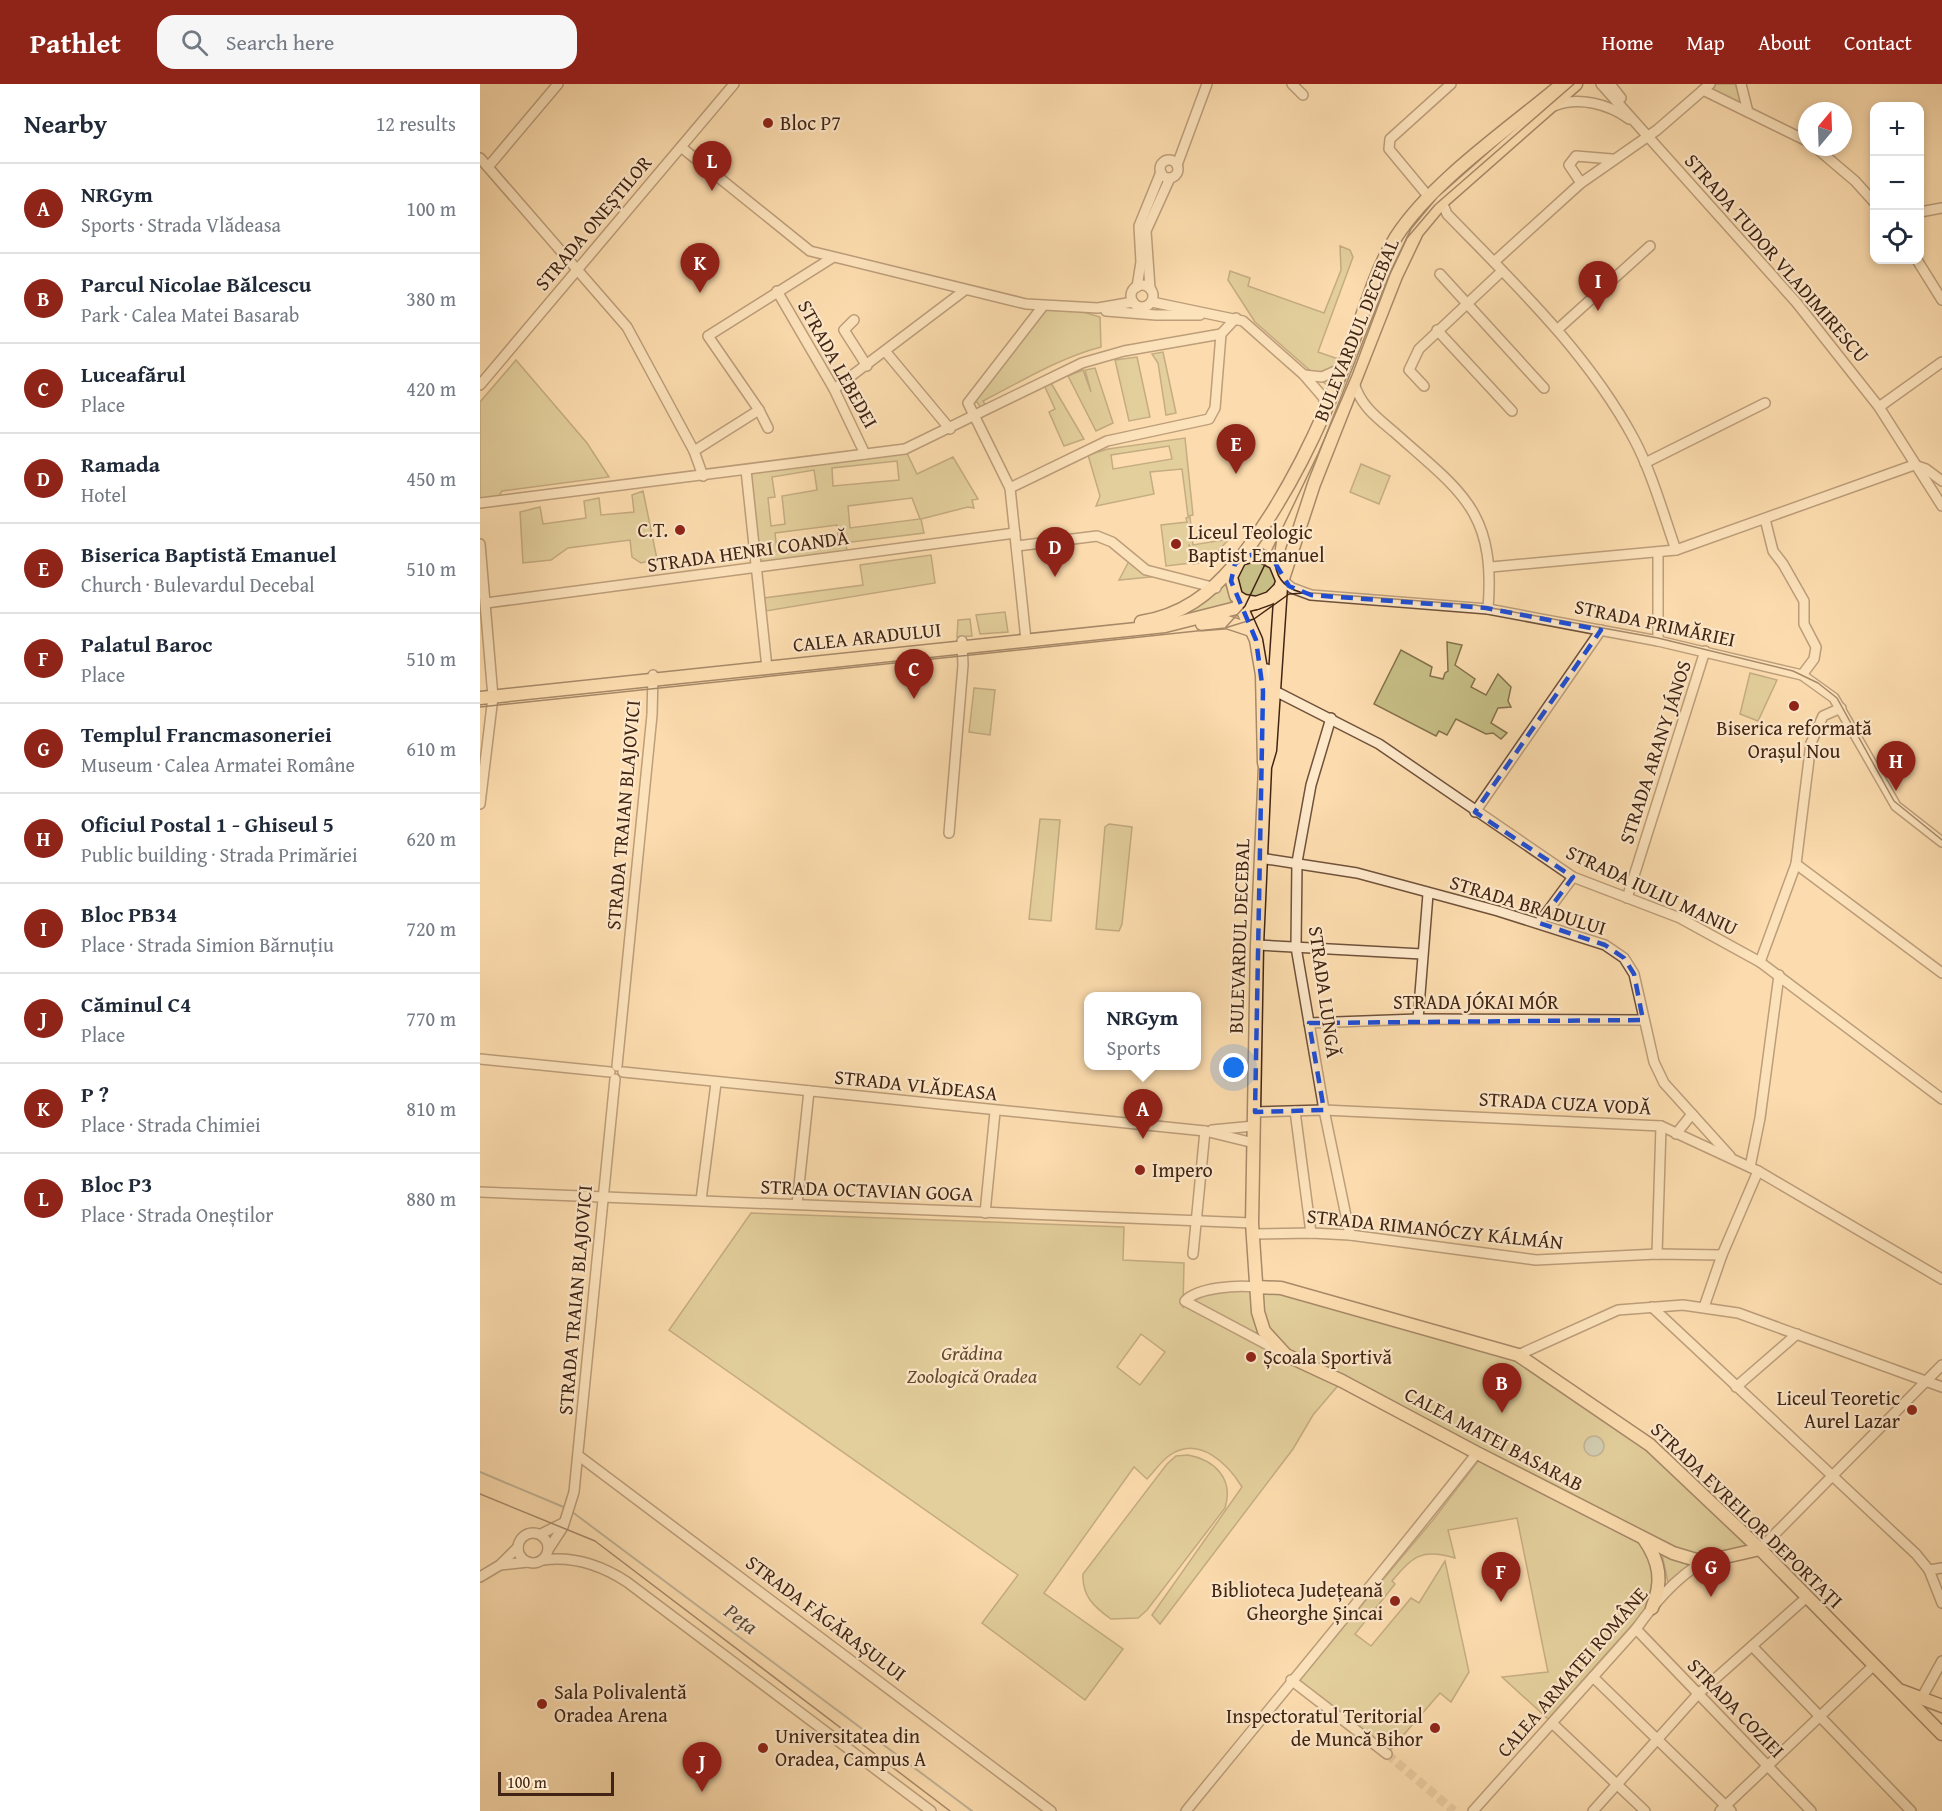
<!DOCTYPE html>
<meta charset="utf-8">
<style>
body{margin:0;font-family:"Gentium Book Plus",serif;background:#f6f6f7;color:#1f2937}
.controls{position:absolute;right:18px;top:18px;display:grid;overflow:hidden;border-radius:12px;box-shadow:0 3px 9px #0003}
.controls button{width:54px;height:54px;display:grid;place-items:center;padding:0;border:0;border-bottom:2px solid #e0e1e3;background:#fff;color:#1f2937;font:30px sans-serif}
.compass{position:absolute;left:1318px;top:18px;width:54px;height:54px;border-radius:50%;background:#fff;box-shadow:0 3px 9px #0003;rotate:19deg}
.scale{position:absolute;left:18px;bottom:15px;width:116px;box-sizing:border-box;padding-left:6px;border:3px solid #412413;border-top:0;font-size:16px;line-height:21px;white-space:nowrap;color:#412413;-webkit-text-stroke:4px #fde8ca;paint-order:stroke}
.you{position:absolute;left:754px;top:984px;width:21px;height:21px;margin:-15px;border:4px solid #fff;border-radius:50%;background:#1a73e8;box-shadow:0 0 0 9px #1a73e833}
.badge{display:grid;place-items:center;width:39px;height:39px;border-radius:50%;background:#8f2418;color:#fff;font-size:20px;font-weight:700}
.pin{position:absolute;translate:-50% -50px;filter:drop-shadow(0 2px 3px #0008)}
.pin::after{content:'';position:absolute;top:32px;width:21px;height:18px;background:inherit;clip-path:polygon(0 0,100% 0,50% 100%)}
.popup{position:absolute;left:604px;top:908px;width:117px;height:78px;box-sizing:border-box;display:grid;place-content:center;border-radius:12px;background:#fff;filter:drop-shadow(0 2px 4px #0005);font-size:20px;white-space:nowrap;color:#747a83}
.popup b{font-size:22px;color:#1f2937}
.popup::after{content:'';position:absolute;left:50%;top:100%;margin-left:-12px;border:12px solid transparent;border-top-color:#fff}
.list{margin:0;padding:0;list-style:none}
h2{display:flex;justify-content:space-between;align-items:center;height:78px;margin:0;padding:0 24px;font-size:26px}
h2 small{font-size:20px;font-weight:400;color:#747a83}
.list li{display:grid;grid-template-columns:39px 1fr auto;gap:18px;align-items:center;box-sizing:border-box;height:90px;padding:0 24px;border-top:2px solid #e0e1e3}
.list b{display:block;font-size:22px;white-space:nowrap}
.list p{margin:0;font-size:20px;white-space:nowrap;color:#747a83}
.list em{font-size:20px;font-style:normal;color:#747a83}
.icon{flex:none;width:33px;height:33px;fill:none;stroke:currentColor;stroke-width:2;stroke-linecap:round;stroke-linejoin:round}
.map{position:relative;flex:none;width:1462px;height:1727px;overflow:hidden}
header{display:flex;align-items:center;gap:36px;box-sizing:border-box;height:84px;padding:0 30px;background:#8f2418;color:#fff}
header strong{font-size:28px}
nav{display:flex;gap:33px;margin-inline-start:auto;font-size:21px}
.search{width:420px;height:54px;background:#f6f6f7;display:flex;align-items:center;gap:15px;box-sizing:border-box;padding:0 21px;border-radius:18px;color:#747a83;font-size:22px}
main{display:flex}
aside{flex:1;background:#fff}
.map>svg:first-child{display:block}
</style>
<header>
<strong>Pathlet</strong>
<div class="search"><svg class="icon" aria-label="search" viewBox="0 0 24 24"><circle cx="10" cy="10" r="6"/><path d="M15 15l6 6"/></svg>Search here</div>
<nav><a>Home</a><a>Map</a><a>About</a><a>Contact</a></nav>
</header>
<main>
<aside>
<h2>Nearby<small>12 results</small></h2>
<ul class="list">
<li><span class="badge">A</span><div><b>NRGym</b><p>Sports · Strada Vlădeasa</p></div><em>100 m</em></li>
<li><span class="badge">B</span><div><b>Parcul Nicolae Bălcescu</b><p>Park · Calea Matei Basarab</p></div><em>380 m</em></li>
<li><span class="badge">C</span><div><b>Luceafărul</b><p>Place</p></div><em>420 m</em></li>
<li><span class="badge">D</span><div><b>Ramada</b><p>Hotel</p></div><em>450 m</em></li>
<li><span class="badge">E</span><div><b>Biserica Baptistă Emanuel</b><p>Church · Bulevardul Decebal</p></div><em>510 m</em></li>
<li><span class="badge">F</span><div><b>Palatul Baroc</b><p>Place</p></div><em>510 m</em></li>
<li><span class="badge">G</span><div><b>Templul Francmasoneriei</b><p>Museum · Calea Armatei Române</p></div><em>610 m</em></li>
<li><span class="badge">H</span><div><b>Oficiul Postal 1 - Ghiseul 5</b><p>Public building · Strada Primăriei</p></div><em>620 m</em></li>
<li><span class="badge">I</span><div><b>Bloc PB34</b><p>Place · Strada Simion Bărnuțiu</p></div><em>720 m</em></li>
<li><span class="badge">J</span><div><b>Căminul C4</b><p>Place</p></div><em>770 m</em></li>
<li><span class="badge">K</span><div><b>P ?</b><p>Place · Strada Chimiei</p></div><em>810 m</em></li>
<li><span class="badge">L</span><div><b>Bloc P3</b><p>Place · Strada Oneștilor</p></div><em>880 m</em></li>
</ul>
</aside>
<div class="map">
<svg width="1462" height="1727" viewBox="0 0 1462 1727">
<rect width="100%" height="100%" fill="#fcdcae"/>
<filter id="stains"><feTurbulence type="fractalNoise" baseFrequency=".00333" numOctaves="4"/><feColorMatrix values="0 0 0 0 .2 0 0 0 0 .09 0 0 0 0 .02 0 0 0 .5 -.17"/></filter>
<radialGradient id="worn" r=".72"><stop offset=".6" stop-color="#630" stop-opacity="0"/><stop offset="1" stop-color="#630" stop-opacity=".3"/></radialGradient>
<!-- green -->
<g fill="#c6be85" stroke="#84714c" stroke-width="1.5" fill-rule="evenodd">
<path d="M1230,0H1261L1268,28L1223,6Z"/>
<path d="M860,162L870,166L873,173L838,268L861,276L850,304L775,238L748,196L750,187L770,194L768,202L844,229L861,186Z"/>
<path d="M568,224L600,227L620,233L621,263C579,274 542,297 503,317L506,322L501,324L497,318L488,317L557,229Z"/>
<path d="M683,268L696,329L686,331L678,279L672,270Z"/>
<path d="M657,273L670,333L649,337L635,276Z"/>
<path d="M36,276L107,359L129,393L22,407L18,414L0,418V318Z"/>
<path d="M615,284L633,339L616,347L588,292L603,286L611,308L605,286Z"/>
<path d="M571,299L604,355L584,362L569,328L575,325L564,301Z"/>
<path d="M705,354L713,431L708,432L702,385L670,388L674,410L616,422L620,412L608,371L628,365ZM689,362L692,375L633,385L631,371Z"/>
<path d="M425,365L437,390L473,373L498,415L492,416L494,424L488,423L441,435L444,449L363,459L366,461L368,472L277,484L266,386ZM417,377L419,396L353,402L352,384ZM334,386L337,406L302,412L305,440L291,442L288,414L295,413L292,393ZM432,414L440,435L370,444L368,422ZM357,441L359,460L297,467L295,449Z"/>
<path d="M881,380L910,392L899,420L870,408Z"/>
<path d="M163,407L177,475L161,479L152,473L150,456L88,464L71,476L43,479L40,428L60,423L63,440L106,434L104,417L119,414L121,431L154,428L152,411Z"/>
<path d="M710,433L713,461L749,455C739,466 729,478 713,480L709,460L711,479L686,482L681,441L707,438L706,434Z"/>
<path d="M451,471L455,499L286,527L284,514L383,501L380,481Z"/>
<circle cx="776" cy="495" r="20"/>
<path d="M649,477L671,493L639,496Z"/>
<path d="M745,498L753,523L704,533L703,529L729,515Z"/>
<path d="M525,528L528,548L500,550L496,531Z"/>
<path d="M490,535L492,552L477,553L478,536Z"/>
<path d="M967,558L982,561L975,581L995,595L991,603L1006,611L1018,590L1031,603L1028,617L1031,623L1018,624L1011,639L1027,649L1021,655L1013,649L1006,650L976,635L967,651L959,647L956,652L894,620L921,566L952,583L950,592L963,595L965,589L968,587Z"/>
<path d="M1270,589L1297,596L1278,637L1260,630Z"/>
<path d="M494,604L515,606L510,651L489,648Z"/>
<path d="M560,735L580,736L571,837L549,835Z"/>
<path d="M629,740L652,743L642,840L639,847L616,845L625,743Z"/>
<path d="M271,1129L644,1143L643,1176L704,1179L703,1224L705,1217L759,1201L776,1203L1038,1271L1170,1361L1280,1465L1237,1477L1165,1455L1181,1491L1167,1524L1068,1635L1022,1593L1068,1588L1037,1434L968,1446L975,1474C942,1464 933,1472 912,1497L915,1500L875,1550L891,1562L931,1514L939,1519L965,1477L989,1588L971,1618L960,1609L907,1670L816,1599L953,1436L999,1376L862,1297L833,1331L813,1365L680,1540L672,1531L762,1403C748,1380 719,1351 690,1371C681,1377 674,1388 667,1395L654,1383L564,1509L643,1565L605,1616L502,1539L538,1491L189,1246ZM661,1250L685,1268L660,1301L637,1283Z"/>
<path d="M708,1371C735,1376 754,1395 745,1424L667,1526L658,1534L631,1535C614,1523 602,1512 603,1490L687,1380L696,1372Z"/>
<path d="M1181,1466L1211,1481L1189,1503Z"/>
</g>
<!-- water -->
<circle fill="#a1bab3" stroke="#7b7e73" stroke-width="1.5" cx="1114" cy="1362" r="10"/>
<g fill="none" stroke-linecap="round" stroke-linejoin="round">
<!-- stream -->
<g stroke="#7b7e73" stroke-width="2">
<path d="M0,1388L86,1424"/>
<path d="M91,1427L492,1727"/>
</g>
<!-- minor-tunnel -->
<path stroke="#d7b78f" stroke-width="9" stroke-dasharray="9 4.5" stroke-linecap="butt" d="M907,1670L974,1727"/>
<!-- minor casing -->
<g stroke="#70523a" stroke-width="12">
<g id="minor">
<path d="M812,0L823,11"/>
<path d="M1121,0L1316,218L1399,323L1462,422"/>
<path d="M1130,0L1141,14"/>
<path d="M1261,0L1268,28"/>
<path d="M1223,6L1327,57"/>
<path d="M1074,22C1098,12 1129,20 1149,35"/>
<path d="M201,63L330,167L546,220L618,224L653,218"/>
<path d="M1335,63L1375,97L1394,118"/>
<path d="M0,74L147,243L214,367"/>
<circle cx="689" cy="85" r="9"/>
<path d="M697,81L727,0"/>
<path d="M8,83L78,0"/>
<path d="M1101,99L1089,81L1096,72L1132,75"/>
<path d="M948,112L909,65L910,55L971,0"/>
<path d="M962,118L967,130C1035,200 1107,268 1154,355C1172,389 1183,429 1196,466"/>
<path d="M1440,128L1462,124"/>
<path d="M1437,176L1462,216"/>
<path d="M1014,178L1101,99L1177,46L1230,0"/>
<path d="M960,190L1064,304"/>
<circle cx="662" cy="212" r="11"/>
<path d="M657,203L661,178L659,142L681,88"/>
<path d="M670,204L666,147L690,94"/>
<path d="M297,207L354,305L385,370"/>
<path d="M672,218L763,237L824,291L843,313L847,325"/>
<path d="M626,227L676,231H720"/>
<path d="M374,236L364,246L387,282"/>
<path d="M1078,245L1170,162"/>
<path d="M957,246L1032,327"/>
<path d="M405,267L470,345"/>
<path d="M824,291L842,293L864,283"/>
<path d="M874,299C881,322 896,333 914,348C981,408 1016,426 1008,525"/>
<path d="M0,301L254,0"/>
<path d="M944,302L929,286L939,265L1022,187"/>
<path d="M354,305L485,206"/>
<path d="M1399,323L1462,278"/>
<path d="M288,344L279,326L228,252L352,174"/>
<path d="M1165,379L1285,319"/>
<path d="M266,386L287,584"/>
<path d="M223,392L214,367L279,326"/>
<path d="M530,404L627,357L729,335L735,324L741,250"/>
<path d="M0,419L425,365L602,279L644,267L741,250L756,234"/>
<path d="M1285,435L1293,467L1303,480L1324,517V540L1336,563L1334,575L1322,591"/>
<path d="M0,460L13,613L0,720"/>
<path d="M537,462L617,452L632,458L666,486L736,504"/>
<path d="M1178,468V557"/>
<path d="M1011,483L1196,466L1434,381L1446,385L1462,397"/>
<path d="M802,496L812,504L831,511L1008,525L1178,557L1322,591L1354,614L1416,722L1462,758"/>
<path d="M6,519L535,449"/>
<path d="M546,556L530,404L488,319L563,222"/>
<path d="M787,585L790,602L795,607L899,660L1093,793L1200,834L1280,878L1462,1015"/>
<path d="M851,634L831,701L817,778L816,863L844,1026L870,1151"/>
<path d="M995,728L1121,546"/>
<path d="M469,749L483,581L482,557"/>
<path d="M780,774L877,789L1018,827L1125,861L1144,874L1154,890L1174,978L1184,999L1250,1072"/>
<path d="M1316,780L1462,889"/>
<path d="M1147,814L1225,567"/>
<path d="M1059,839L1093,793"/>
<path d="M777,861L942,870"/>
<path d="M1280,878L1316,780L1331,659L1343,632L1361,624"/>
<path d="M938,935L948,810"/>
<path d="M829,939L938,935L1163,936"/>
<path d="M0,975L130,988"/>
<path d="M137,982L172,631L173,591"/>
<path d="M143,988L725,1047L774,1059"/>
<path d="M815,1027L831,1149"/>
<path d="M775,1028L844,1026L1181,1042L1278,1087L1462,1195"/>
<path d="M732,1046L774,1042"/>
<path d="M1196,1050L1212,1030"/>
<path d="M1270,1083L1280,1034L1299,891"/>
<path d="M0,1108L772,1139"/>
<path d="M221,1116L236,999"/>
<path d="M317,1120L329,1007"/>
<path d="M505,1129L515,1028"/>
<path d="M772,1150L831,1149L870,1151L1056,1176L1177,1170L1242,1171"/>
<path d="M713,1170L725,1047"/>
<path d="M1177,1170L1181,1042"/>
<path d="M776,1203C758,1201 718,1203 705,1217L799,1267"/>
<path d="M1172,1223L1436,1470L1449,1486L1462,1484"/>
<path d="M1224,1223L1242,1171L1278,1087"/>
<path d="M1038,1271L1138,1226L1203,1221L1258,1229L1462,1303"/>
<path d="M1256,1303L1317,1250"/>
<path d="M99,1372L571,1727"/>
<circle cx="53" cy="1464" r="15"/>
<path d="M61,1450L83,1439"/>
<path d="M1280,1465L1462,1281"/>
<path d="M68,1466L83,1443L94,1408L135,995"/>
<path d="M63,1476C93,1472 121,1481 147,1498L451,1727"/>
<path d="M20,1481L48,1478"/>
<path d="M1449,1486L1462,1519"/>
<path d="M0,1493L20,1481L38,1463"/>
<path d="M1156,1545L1331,1727"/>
<path d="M1272,1562L1431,1727"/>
<path d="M1113,1593L1251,1727"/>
<path d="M811,1596L907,1670"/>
<path d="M1441,1615L1462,1577"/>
<path d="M1072,1639L1165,1727"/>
<path d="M706,1727C803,1608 902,1490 997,1369"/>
<path d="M993,1727L1156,1545C1174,1520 1195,1494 1223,1478"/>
<path d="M1113,1727L1218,1610L1327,1513"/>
<path d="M1240,1727L1393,1582"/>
</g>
</g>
<!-- major casing -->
<g stroke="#412413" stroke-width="15">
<g id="major">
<path d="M760,475C808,412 840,344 868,271C883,233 894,188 916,153C952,97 1030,44 1082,0"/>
<path d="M802,496L795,479L778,470L760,475L751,493L756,512L764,517L776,519L790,514L800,504L834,400L916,192L937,148L962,118L1096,0"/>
<path d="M801,502L790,666L785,683L777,861L772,1139L778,1228L784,1247L806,1271L862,1297L997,1369L1193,1469L1223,1478L1280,1465"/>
<path d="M759,518L776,556L782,591L784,679"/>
<path d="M661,538C702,531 729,511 755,480"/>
<path d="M722,540L747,538L771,546"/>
<path d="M0,614L685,542L776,519"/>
<path d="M776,1203L801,1204L1038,1271L1170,1361L1280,1465L1462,1650"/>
<path d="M1164,1455C1180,1478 1183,1498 1172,1524"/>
<path d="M1422,1607L1462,1622"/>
</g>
</g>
<!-- minor -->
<use href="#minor" stroke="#fde8ca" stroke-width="9"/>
<!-- major -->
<use href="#major" stroke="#fcdcae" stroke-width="12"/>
<!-- tram -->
<g stroke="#412413" stroke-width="1.5">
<path d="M797,454C792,477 794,501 820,508L995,521L1178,554L1313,587L1338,599L1357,614L1414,717L1462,756"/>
<path d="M746,543L765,522L838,370L872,291L910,190L927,154L955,121L1094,0"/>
<path d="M0,623L745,544L774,535L809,510L825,509"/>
<path d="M0,1410L115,1457L470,1727"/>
</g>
</g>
<!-- marked area -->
<path d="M0 0H1462V1727H0ZM778,470L795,479L809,502L831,511L1006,524L1121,546L995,728L1093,793L1059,839L1125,861L1144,874L1154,890L1163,936L829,939L844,1026L775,1028L783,607L776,556L751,497L755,480L765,472Z" fill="#fcdcae" fill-opacity=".55" fill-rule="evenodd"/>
<path fill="none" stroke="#1d4ed8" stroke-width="4.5" stroke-dasharray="12 8" stroke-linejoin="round" d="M778,470L795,479L809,502L831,511L1006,524L1121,546L995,728L1093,793L1059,839L1125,861L1144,874L1154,890L1163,936L829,939L844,1026L775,1028L783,607L776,556L751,497L755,480L765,472Z"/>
<!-- markers -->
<g fill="#8f2418" stroke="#fde8ca" stroke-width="2">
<circle cx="288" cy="39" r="6"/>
<circle cx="200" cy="446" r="6"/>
<circle cx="696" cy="460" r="6"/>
<circle cx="1314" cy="622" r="6"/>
<circle cx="660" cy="1086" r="6"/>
<circle cx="771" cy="1273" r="6"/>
<circle cx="1432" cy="1326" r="6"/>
<circle cx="915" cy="1517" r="6"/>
<circle cx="62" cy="1620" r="6"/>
<circle cx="955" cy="1644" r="6"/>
<circle cx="283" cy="1664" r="6"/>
</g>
<g text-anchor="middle" stroke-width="4.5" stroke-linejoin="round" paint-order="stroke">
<!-- poi labels -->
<g font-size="20" fill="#412413" stroke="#fde8ca" text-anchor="start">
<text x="300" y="46">Bloc P7</text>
<text x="188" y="453" text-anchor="end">C.T.</text>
<text x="708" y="455">Liceul Teologic<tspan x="708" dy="23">Baptist Emanuel</tspan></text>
<text x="1314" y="651" text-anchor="middle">Biserica reformată<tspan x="1314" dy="23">Orașul Nou</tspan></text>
<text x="672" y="1093">Impero</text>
<text x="783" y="1280">Școala Sportivă</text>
<text x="1420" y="1321" text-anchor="end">Liceul Teoretic<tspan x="1420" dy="23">Aurel Lazar</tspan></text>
<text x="903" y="1513" text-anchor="end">Biblioteca Județeană<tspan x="903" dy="23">Gheorghe Șincai</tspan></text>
<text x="74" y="1615">Sala Polivalentă<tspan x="74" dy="23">Oradea Arena</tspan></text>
<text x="943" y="1639" text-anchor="end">Inspectoratul Teritorial<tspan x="943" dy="23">de Muncă Bihor</tspan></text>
<text x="295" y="1659">Universitatea din<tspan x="295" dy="23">Oradea, Campus A</tspan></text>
</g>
<!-- street labels -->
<g font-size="20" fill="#412413" stroke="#fde8ca">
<text transform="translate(113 139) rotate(-50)" y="7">STRADA ONEȘTILOR</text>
<text transform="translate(1297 174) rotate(49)" y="7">STRADA TUDOR VLADIMIRESCU</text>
<text transform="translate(876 246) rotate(-68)" y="7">BULEVARDUL DECEBAL</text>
<text transform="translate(358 280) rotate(61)" y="7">STRADA LEBEDEI</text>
<text transform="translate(268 467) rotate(-8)" y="7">STRADA HENRI COANDĂ</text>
<text transform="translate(1175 539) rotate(12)" y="7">STRADA PRIMĂRIEI</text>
<text transform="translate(387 553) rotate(-6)" y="7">CALEA ARADULUI</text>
<text transform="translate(1175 668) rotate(-72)" y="7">STRADA ARANY JÁNOS</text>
<text transform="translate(143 731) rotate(-85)" y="7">STRADA TRAIAN BLAJOVICI</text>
<text transform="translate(1172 806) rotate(25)" y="7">STRADA IULIU MANIU</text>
<text transform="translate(1048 821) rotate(17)" y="7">STRADA BRADULUI</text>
<text transform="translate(759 852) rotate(-88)" y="7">BULEVARDUL DECEBAL</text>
<text transform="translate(845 908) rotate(82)" y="7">STRADA LUNGĂ</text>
<text x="996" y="925">STRADA JÓKAI MÓR</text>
<text transform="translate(436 1001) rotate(6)" y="7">STRADA VLĂDEASA</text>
<text transform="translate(1085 1019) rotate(3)" y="7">STRADA CUZA VODĂ</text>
<text transform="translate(387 1106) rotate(2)" y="7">STRADA OCTAVIAN GOGA</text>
<text transform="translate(955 1145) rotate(6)" y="7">STRADA RIMANÓCZY KÁLMÁN</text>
<text transform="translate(95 1216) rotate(-85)" y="7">STRADA TRAIAN BLAJOVICI</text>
<text transform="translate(1014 1355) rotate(28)" y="7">CALEA MATEI BASARAB</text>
<text transform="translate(1267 1431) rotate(44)" y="7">STRADA EVREILOR DEPORTAŢI</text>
<text transform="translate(346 1534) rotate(37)" y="7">STRADA FĂGĂRAȘULUI</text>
<text transform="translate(1092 1588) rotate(-49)" y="7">CALEA ARMATEI ROMÂNE</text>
<text transform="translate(1256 1624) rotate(46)" y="7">STRADA COZIEI</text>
</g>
<!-- park labels -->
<g font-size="20" font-style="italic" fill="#624a30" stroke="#fde8ca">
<text x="492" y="1276">Grădina<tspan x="492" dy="23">Zoologică Oradea</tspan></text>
</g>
<!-- water labels -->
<g font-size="21" font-style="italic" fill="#594a3b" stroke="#fde8ca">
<text transform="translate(261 1535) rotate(37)" y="7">Peța</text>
</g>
</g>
<rect width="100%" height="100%" filter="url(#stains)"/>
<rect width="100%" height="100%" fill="url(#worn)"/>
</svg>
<div class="controls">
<button>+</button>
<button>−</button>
<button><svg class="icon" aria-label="locate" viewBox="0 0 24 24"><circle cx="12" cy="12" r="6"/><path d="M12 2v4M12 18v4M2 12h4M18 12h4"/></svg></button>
</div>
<svg class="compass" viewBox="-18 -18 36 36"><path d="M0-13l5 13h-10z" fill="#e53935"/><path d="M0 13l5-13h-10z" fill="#747a83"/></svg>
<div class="scale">100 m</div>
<div class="you"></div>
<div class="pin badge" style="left:663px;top:1055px">A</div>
<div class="popup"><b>NRGym</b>Sports</div>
<div class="pin badge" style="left:1022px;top:1329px">B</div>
<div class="pin badge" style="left:434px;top:615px">C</div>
<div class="pin badge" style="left:575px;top:493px">D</div>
<div class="pin badge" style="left:756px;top:390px">E</div>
<div class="pin badge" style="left:1021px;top:1518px">F</div>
<div class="pin badge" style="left:1231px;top:1513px">G</div>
<div class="pin badge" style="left:1416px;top:707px">H</div>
<div class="pin badge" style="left:1118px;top:227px">I</div>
<div class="pin badge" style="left:222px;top:1708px">J</div>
<div class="pin badge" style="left:220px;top:209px">K</div>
<div class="pin badge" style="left:232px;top:107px">L</div>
</div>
</main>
